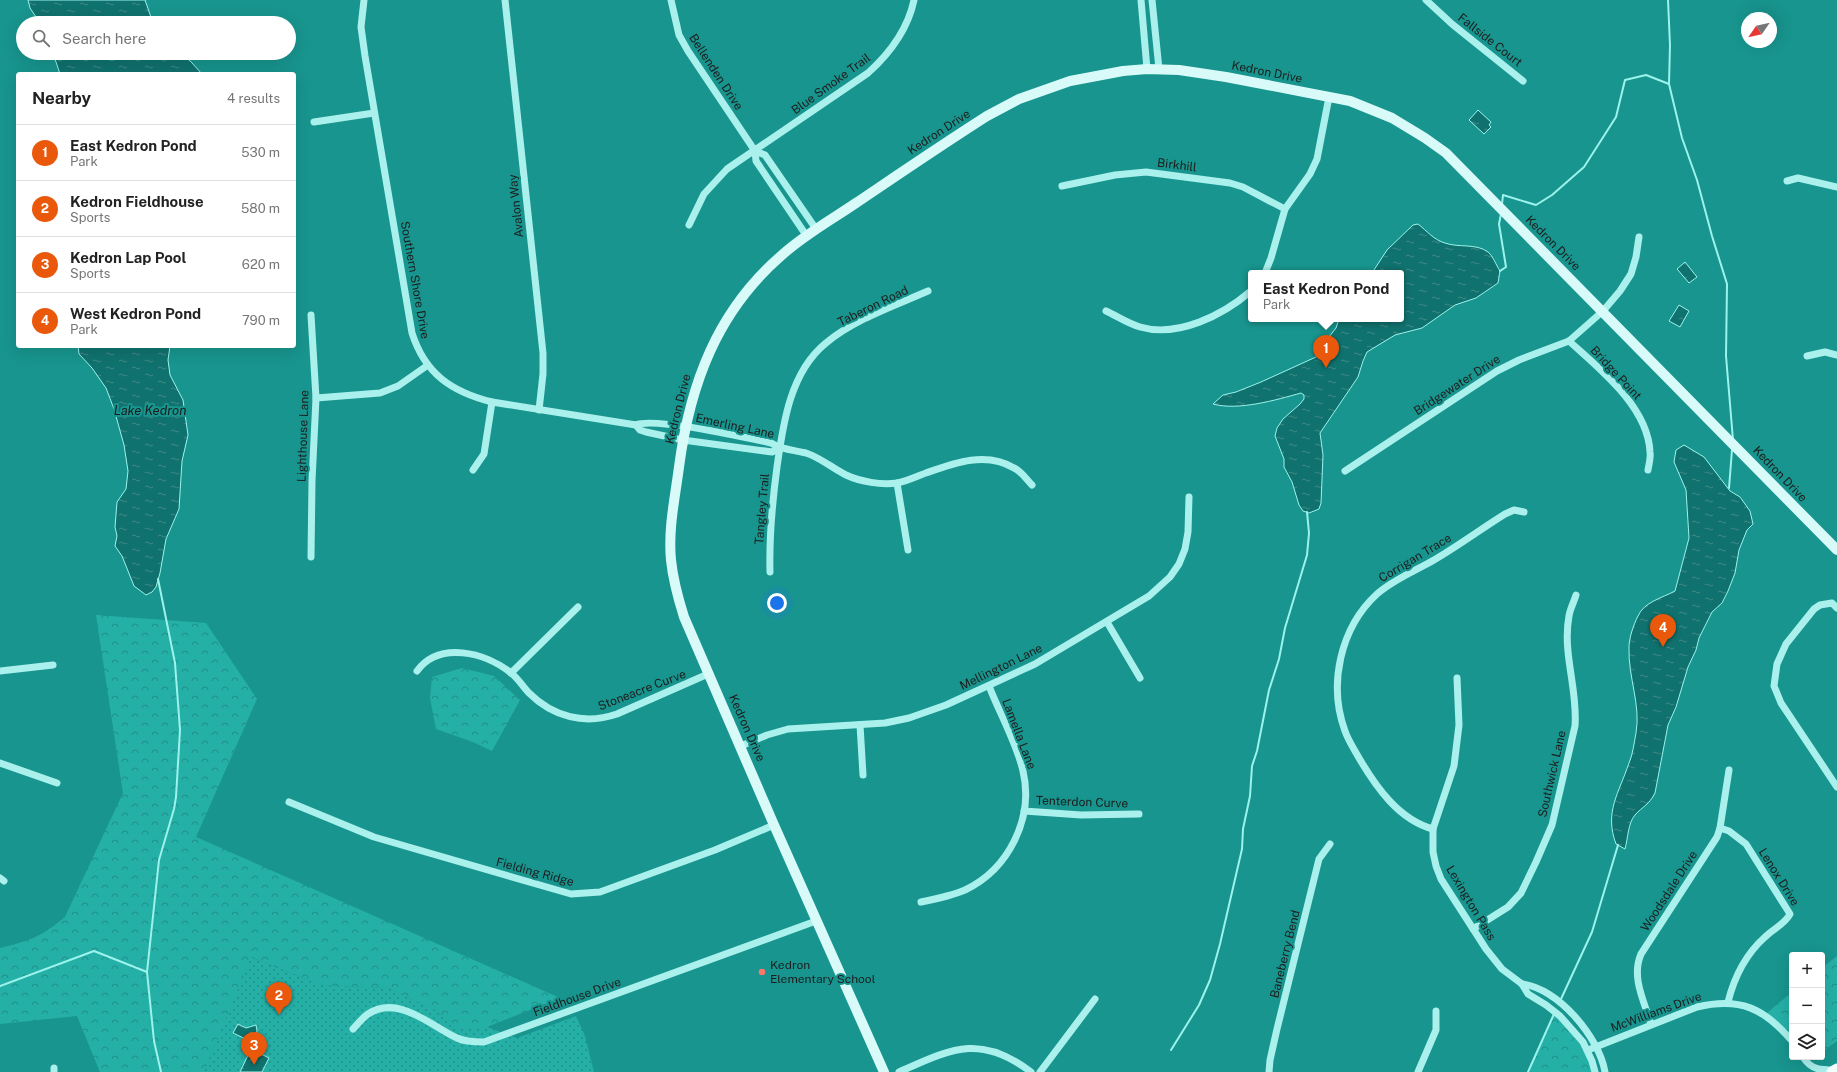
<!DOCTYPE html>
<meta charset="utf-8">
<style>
body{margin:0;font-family:"Public Sans",sans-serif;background:#f6f6f6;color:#222}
.controls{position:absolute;right:12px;bottom:12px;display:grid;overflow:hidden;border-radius:4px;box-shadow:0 4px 16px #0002}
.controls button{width:36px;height:36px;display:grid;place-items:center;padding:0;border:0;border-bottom:1px solid #e0e0e0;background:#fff;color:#222;font:20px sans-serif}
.compass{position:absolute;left:1741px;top:12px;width:36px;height:36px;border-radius:50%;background:#fff;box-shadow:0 4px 16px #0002;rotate:236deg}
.you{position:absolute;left:777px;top:603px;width:14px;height:14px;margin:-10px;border:3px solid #fff;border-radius:50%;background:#1a73e8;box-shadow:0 0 0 6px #1a73e833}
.badge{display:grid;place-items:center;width:26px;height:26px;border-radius:50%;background:#ea580c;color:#fff;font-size:13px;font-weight:700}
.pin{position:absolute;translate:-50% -33px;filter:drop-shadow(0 1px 2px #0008)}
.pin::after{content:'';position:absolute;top:21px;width:14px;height:12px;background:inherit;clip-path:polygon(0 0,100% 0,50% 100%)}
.popup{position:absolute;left:1248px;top:270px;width:156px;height:52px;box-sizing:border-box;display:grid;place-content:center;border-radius:4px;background:#fff;filter:drop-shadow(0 1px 3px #0005);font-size:13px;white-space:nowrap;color:#767676}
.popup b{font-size:15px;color:#222}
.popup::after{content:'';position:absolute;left:50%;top:100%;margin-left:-8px;border:8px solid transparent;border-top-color:#fff}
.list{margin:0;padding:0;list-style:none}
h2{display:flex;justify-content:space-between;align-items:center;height:52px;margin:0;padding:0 16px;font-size:17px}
h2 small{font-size:13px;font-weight:400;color:#767676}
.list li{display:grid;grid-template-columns:26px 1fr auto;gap:12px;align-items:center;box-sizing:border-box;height:56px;padding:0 16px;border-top:1px solid #e0e0e0}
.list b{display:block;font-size:15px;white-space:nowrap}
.list p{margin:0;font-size:13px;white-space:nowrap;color:#767676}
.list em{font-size:13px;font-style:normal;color:#767676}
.icon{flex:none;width:22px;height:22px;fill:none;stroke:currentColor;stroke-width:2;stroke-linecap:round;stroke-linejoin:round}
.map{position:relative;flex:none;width:1837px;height:1072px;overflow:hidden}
.search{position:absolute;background:#fff;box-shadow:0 4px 16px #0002;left:16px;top:16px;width:280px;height:44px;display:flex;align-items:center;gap:10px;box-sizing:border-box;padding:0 14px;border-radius:22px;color:#767676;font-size:15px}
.panel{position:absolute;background:#fff;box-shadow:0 4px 16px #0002;left:16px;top:72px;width:280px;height:276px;border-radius:4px}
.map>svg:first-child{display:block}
</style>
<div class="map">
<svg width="1837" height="1072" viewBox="0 0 1837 1072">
<defs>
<pattern id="green-dots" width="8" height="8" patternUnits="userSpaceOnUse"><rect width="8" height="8" fill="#25b0a7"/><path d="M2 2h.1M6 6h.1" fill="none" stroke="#1f8f87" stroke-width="1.8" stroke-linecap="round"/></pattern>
<pattern id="forest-crowns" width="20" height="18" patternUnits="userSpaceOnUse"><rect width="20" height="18" fill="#25b0a7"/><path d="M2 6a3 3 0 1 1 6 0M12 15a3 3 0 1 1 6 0" fill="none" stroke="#1f8f87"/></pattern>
<pattern id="water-ripples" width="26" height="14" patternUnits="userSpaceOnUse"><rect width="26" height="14" fill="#10726e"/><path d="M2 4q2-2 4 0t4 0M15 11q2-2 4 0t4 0" fill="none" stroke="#438885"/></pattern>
</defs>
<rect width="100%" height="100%" fill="#18958e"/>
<!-- green -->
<path fill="url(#green-dots)" d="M250,957L321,985L388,988L435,1010L458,1027H487L517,1038L576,1016L585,1036L594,1072H204Z"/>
<!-- forest -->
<g fill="url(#forest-crowns)">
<path d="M96,615L206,623L257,699L196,837L560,998L487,1027H458L435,1010L388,988L321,985L251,957L204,1072H100L77,1016L0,1024V948C29,941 41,937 65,917L123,793Z"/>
<path d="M462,668L494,676L520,700L492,751L473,742L436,729L430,698L432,677Z"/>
<path d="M1837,956V1041L1822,1052V968Z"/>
<path d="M1792,992V1043L1767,1013Z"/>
<path d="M1554,1011L1583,1042L1593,1072H1527Z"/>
</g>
<!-- water -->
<g fill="url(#water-ripples)" stroke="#9cf3ec">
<path d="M28,0H145L153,23H40L30,8Z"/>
<path d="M53,53H183L202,74H60Z"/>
<path d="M1478,110L1491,122L1489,125L1491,127L1484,134L1469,120Z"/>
<path d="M1418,224C1427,231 1434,240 1445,243C1459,248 1476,243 1488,252C1493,256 1496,265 1500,271L1498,283L1476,298L1455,305L1422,328L1395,335L1367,352L1363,361L1358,377L1320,433L1323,455L1321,503L1319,509L1309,513L1303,511L1299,505L1292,482L1284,467V459L1275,436L1277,428L1283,419L1300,404L1304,399V395L1301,393C1276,400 1238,411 1213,404L1223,395L1236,392L1261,382L1316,357L1325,349L1329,337L1336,328L1339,319H1401V273H1372L1387,250L1413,225Z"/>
<path d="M1685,262L1697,277L1689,283L1677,269Z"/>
<path d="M1679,305L1689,311L1680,327L1669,321Z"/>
<path d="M78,346H170L168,360L170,375L183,400L188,435L182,461L179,509L166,539L160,573L156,587L152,592L146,595L134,586L122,556L115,546L117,536L115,527L117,502L126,489L128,471L124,445L114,409L106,388L92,368L79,354Z"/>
<path d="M1684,445L1704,457L1730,491L1740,497L1750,511L1753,524L1747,530L1739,550L1735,573L1728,591L1722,603L1712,612L1699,638L1696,650L1688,667L1676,707L1668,725L1655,793C1649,805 1643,806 1635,815C1628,823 1628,838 1625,849L1616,844C1604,812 1619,793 1629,763C1633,754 1634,743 1636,733C1641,705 1628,677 1629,648C1629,638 1633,626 1638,616C1644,602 1662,598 1675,591L1689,538L1686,490L1674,462L1676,450Z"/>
<path d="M238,1024L246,1028L256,1025L257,1031L252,1042L233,1033Z"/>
<path d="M251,1049L269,1058L262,1072H240Z"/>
</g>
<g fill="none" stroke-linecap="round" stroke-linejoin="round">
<!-- stream -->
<g stroke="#9cf3ec" stroke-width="2">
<path d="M1668,0L1670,45L1669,84L1682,138L1697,180L1712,236L1727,284L1726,356L1733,440"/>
<path d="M1502,204L1503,195L1536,205L1552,195L1584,167L1616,117L1625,80L1646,75L1669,84"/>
<path d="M1500,271L1506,267L1499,224L1501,214"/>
<path d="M1729,488L1732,450"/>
<path d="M158,579L175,663L180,730L176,797L174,809L159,860L147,972L154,1041L161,1072"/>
<path d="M0,986L94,951L147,972"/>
<path d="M1561,999L1592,932L1618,845"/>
<path d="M1171,1050L1199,1005L1210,980L1220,944L1242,849L1243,829L1250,796L1252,766L1257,751L1269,690L1279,659L1285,628L1307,555L1309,533L1307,512"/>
<path d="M1528,1072L1554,1014"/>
</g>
<!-- street -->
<g stroke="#aaf0ec" stroke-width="7">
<path d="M364,0L361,27L365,56L412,333C425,374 452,392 492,402L636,425C654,417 748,438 771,443C782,450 794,450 806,453C821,458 832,468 846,475C861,482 881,485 897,483C907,481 917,476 926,473C954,463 986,451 1014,468C1021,471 1027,480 1032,485"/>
<path d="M505,0L543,353V374L539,410"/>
<path d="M671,0L679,35L688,51L755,151L756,161L806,235"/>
<path d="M1141,0L1147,69"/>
<path d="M1152,0L1159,69"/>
<path d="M1426,0L1452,24L1523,81"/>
<path d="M314,122L374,113"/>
<path d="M755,151L765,155L816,229"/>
<path d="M1787,181L1798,178L1837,187"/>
<path d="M1062,186L1115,175L1146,172L1230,183L1243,187L1285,209"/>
<path d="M689,225L704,194L727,169L868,73C889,54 908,29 914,0"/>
<path d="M1265,273L1271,258L1285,209L1310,174L1317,159L1329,97"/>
<path d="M1106,311C1117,316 1127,323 1140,327C1178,338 1223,315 1251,291"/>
<path d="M311,315L316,398L312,481L311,557"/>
<path d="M1569,341C1600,369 1648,407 1650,452C1651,457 1649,464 1648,470"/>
<path d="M1807,356L1825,352L1837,355"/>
<path d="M316,398L380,393L398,386L428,365"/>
<path d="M636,425L640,430L646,432L683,440L772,452L780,448"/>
<path d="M473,470L484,454L492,402"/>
<path d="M1345,471L1497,371L1519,360L1569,341L1603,311L1620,291L1631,274L1636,257L1639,237"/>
<path d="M897,483L908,550"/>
<path d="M770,572C769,534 772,504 777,467C783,424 790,372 826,343C855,319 894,306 928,291"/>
<path d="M1837,608L1832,603L1820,605L1814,609L1786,644L1777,664L1774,686L1781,703L1837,787"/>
<path d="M1107,622L1140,678"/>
<path d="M0,671L53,665"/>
<path d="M417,671C439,641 485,652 511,673C518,678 523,687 529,693C553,717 585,725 617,714L708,674"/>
<path d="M511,673L578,607"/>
<path d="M1457,678L1459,725L1454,766L1433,829V852L1436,866L1441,879L1486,949L1502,969L1522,984L1528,994L1546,1005L1560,1016L1583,1042L1592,1061L1595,1072"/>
<path d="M860,725L863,775"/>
<path d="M741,746L767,735L788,729L885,723L909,718L946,705L1035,664L1149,596L1170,577L1179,564L1185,549L1188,532L1189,497"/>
<path d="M0,763L57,783"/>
<path d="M289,802L374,837L571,894L600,892L715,850L774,825"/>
<path d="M1024,811L1081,815L1139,814"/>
<path d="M1720,828L1729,831L1746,844L1790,914C1785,924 1773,929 1765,937C1746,954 1734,978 1728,1002"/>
<path d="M1433,829C1399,820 1376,787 1359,758C1354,749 1348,740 1345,731C1328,685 1340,628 1377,594C1394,579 1415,571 1434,560C1458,546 1481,529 1505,514L1514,510L1524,512"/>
<path d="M0,878L4,881"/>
<path d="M921,902C936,899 951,896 965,890C1009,869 1034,818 1023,771C1017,744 999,712 989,686"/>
<path d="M1473,929L1508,907L1521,893L1536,862L1552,825L1575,726C1578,689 1562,653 1569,616C1570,609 1574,602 1576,595"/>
<path d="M1522,984C1558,988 1599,1037 1605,1072"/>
<path d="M1651,1024C1644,1001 1631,977 1641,954L1717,837L1720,828L1729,770"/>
<path d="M353,1029C357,1025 362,1018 368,1014C398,994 431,1026 457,1038C465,1042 475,1042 484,1042L816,921"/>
<path d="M1588,1050L1697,1007C1740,997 1764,1008 1792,1041"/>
<path d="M1803,1057C1811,1070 1821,1070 1835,1070"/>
<path d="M54,1068V1072"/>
<path d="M899,1072C951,1049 980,1033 1031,1072"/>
<path d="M1040,1072L1095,999"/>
<path d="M1269,1072L1270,1060L1277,1029L1319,859L1330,844"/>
<path d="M1418,1072L1436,1030V1011"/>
</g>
<!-- secondary -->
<path stroke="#d8fbfa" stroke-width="10" d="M884,1072L774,825L684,617C678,598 673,580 671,560C668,529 675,498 679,467C690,384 717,311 782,255C804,235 831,220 856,203C899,174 943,144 987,116L1019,99L1070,81L1123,71L1147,69L1179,70L1226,77L1350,101L1392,118L1425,138L1446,153L1837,550"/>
<!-- primary -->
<path stroke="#f3ffff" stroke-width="11" d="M1832,1072L1837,1069"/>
</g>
<!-- markers -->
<circle fill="#ff7769" stroke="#18958e" stroke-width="1.5" cx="762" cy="972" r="4"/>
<g text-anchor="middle" stroke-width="4" stroke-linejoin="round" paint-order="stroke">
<!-- street labels -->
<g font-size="12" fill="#1d1d1d" stroke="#18958e">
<text transform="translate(1490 40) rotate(38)" y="4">Fallside Court</text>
<text transform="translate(716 72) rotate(57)" y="4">Bellenden Drive</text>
<text transform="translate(1267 72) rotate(11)" y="4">Kedron Drive</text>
<text transform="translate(831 84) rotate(-36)" y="4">Blue Smoke Trail</text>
<text transform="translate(939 132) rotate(-33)" y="4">Kedron Drive</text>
<text transform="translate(1177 165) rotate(7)" y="4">Birkhill</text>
<text transform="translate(516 206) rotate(-96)" y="4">Avalon Way</text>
<text transform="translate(1553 243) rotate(45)" y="4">Kedron Drive</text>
<text transform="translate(415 280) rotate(80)" y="4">Southern Shore Drive</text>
<text transform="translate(873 306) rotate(-26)" y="4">Taberon Road</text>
<text transform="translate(1616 373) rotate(47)" y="4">Bridge Point</text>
<text transform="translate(1457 385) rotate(-33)" y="4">Bridgewater Drive</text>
<text transform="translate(678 409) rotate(-76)" y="4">Kedron Drive</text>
<text transform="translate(735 426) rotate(12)" y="4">Emerling Lane</text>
<text transform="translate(303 436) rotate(-88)" y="4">Lighthouse Lane</text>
<text transform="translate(1780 474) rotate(46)" y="4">Kedron Drive</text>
<text transform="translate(762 509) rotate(-85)" y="4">Tangley Trail</text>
<text transform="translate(1415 558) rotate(-31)" y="4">Corrigan Trace</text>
<text transform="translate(1001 667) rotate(-26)" y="4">Mellington Lane</text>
<text transform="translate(642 690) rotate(-21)" y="4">Stoneacre Curve</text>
<text transform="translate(747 728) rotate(66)" y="4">Kedron Drive</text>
<text transform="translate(1019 734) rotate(69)" y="4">Lamella Lane</text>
<text transform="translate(1552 774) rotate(-77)" y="4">Southwick Lane</text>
<text transform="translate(1082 802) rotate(2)" y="4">Tenterdon Curve</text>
<text transform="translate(535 872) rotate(15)" y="4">Fielding Ridge</text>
<text transform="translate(1779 877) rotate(58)" y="4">Lenox Drive</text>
<text transform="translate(1669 891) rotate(-57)" y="4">Woodsdale Drive</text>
<text transform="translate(1471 903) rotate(59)" y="4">Lexington Pass</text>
<text transform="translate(1285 954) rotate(-76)" y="4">Baneberry Bend</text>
<text transform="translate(577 997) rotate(-20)" y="4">Fieldhouse Drive</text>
<text transform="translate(1656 1012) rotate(-20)" y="4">McWilliams Drive</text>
</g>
<!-- poi labels -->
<g font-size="12" fill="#1d1d1d" stroke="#18958e" text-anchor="start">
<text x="770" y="969">Kedron<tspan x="770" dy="14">Elementary School</tspan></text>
</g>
<!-- water labels -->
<g font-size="13" font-style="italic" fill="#191c1c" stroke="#18958e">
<text x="150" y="415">Lake Kedron</text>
</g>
</g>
</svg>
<div class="controls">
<button>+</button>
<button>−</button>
<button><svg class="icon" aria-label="layers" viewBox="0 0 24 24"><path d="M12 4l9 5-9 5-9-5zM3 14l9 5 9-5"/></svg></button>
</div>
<svg class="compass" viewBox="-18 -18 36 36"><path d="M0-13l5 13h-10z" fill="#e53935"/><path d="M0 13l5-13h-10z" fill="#767676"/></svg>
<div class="you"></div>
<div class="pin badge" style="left:1326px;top:368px">1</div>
<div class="popup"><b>East Kedron Pond</b>Park</div>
<div class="pin badge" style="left:279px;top:1015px">2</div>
<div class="pin badge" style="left:254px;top:1065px">3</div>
<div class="pin badge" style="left:1663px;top:647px">4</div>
<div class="search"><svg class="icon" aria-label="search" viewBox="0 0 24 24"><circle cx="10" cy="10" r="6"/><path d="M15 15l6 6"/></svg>Search here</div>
<section class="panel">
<h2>Nearby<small>4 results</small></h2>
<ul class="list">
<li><span class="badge">1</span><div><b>East Kedron Pond</b><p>Park</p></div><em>530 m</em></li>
<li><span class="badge">2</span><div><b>Kedron Fieldhouse</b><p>Sports</p></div><em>580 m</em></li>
<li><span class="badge">3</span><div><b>Kedron Lap Pool</b><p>Sports</p></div><em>620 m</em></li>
<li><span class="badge">4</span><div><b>West Kedron Pond</b><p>Park</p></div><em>790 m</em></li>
</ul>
</section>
</div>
